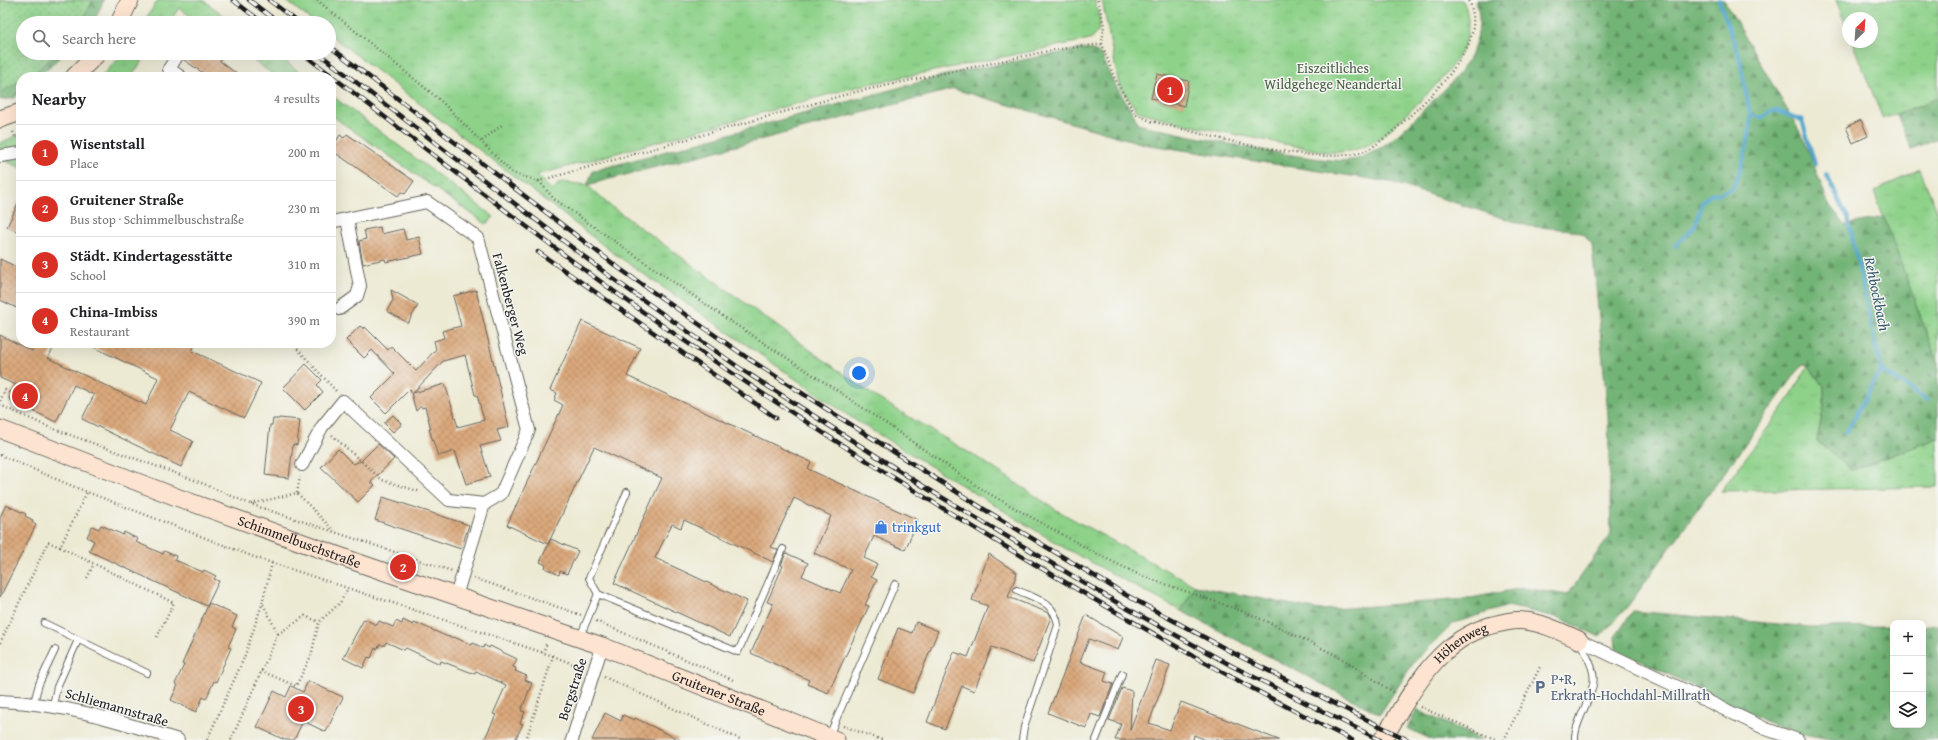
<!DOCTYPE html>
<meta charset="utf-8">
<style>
body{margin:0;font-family:"Gentium Book Plus",serif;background:#f2f2f2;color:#202124}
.controls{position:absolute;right:12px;bottom:12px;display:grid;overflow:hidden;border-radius:8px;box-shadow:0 4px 16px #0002}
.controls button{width:36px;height:36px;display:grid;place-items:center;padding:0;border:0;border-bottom:1px solid #e0e0e0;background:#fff;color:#202124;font:20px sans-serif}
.compass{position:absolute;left:1842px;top:12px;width:36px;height:36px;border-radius:50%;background:#fff;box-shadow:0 4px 16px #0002;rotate:25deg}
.you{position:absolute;left:859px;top:373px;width:14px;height:14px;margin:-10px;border:3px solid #fff;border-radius:50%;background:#1a73e8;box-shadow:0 0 0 6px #1a73e833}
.badge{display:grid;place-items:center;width:26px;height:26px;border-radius:50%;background:#d93025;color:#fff;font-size:13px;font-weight:700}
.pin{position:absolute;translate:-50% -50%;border:2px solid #fff;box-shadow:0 1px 4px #0006}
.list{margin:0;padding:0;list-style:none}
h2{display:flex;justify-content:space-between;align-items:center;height:52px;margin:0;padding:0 16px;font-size:17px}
h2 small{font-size:13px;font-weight:400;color:#757577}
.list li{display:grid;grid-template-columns:26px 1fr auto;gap:12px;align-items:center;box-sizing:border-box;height:56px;padding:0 16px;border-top:1px solid #e0e0e0}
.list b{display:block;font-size:15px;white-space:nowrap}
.list p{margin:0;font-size:13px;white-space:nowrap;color:#757577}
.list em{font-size:13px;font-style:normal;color:#757577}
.icon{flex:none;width:22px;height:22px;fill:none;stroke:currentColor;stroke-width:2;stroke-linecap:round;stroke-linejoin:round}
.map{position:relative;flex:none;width:1938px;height:740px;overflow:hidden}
.search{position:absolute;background:#fff;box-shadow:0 4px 16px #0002;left:16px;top:16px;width:320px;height:44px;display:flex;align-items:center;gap:10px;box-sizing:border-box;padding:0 14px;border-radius:22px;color:#757577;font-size:15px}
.panel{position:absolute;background:#fff;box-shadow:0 4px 16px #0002;left:16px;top:72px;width:320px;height:276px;border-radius:16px}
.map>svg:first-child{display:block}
</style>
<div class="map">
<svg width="1938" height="740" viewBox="0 0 1938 740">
<defs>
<pattern id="grass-tufts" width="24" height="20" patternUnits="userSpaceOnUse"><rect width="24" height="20" fill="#8ed28a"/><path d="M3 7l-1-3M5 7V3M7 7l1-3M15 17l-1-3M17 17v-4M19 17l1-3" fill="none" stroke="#7ab476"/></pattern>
<pattern id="forest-firs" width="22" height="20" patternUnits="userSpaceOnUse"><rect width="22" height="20" fill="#72b476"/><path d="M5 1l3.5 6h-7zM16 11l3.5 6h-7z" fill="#5d9260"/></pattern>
<pattern id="park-dots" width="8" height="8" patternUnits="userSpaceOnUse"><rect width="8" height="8" fill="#8ed28a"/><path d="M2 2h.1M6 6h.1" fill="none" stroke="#7ab476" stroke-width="1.8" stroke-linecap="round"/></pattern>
<pattern id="building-cross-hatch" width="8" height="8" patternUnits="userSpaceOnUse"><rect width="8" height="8" fill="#daa87c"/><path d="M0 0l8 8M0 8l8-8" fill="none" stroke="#ba906b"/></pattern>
</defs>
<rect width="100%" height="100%" fill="#f6f6f2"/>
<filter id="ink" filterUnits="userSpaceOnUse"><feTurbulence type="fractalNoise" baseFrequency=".025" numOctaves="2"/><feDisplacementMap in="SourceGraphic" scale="8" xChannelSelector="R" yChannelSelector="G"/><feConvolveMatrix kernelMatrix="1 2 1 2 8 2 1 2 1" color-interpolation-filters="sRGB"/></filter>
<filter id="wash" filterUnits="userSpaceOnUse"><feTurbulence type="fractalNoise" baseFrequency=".012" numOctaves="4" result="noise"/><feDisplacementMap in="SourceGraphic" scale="16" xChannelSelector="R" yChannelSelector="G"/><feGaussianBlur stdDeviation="0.9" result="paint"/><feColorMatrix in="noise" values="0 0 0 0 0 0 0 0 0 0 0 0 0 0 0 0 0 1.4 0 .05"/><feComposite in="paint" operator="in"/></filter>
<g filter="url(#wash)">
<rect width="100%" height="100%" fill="#edead4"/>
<!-- grass -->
<g fill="url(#grass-tufts)" stroke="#557753">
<path d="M158,0H203L234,23H200L179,8L169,23H143Z"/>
<path d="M285,0H1095L1100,20L1098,31L1092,38L1082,41L859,86L537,175L552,190L561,182L587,185L609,205L874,396L983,461L1058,511L1195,586L1181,611L1063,547L855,420L612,252L329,34V23H315Z"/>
<path d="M1102,0H1462C1471,12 1469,38 1462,50C1446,78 1421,101 1397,123C1389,130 1380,139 1370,144C1356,151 1342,153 1326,152L1192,126L1137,111L1119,85Z"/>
<path d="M1836,0H1938V98L1883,119L1852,42H1872V18H1848V31Z"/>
<path d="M124,53H148L131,77H101Z"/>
<path d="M243,53H274L306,77H277Z"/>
<path d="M331,95L494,217L486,224L331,115Z"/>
<path d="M21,134V168L0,158V143Z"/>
<path d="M1920,169L1938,214V364L1874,192Z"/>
<path d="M1808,366L1824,386V405L1817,441L1852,470L1938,438V487L1721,491L1787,402Z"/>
</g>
<!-- forest -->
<g fill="url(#forest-firs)" stroke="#476849">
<path d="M0,0H104L93,23H23V53H64L38,77H21V92L15,98L0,100Z"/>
<path d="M1476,0H1724L1804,139L1828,203L1845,225L1884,217L1938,364V438L1852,470L1817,441L1824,405V386L1808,366L1802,365L1628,606L1600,637L1560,618L1508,606L1454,623L1414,662L1380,714L1181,611L1195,586L1320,610L1466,599L1522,588L1568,595L1611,533L1608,416L1592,244L1585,235L1571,230L1528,226L1390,182L1144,144L954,89L587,185L593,171L953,73L1081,49L1093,50L1102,55L1110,76L1134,115L1137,124C1191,136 1244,148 1298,156C1316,158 1334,162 1352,160C1357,160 1362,157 1367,155C1396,142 1419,113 1443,91C1468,67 1487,36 1476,0Z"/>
<path d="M1938,98V138L1911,149L1897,114Z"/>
<path d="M1633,611L1812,627L1893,626V725H1923V626L1938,625V740H1835L1803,734L1774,725L1616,649L1615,637Z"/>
<path d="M1417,710L1483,740H1433L1407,728Z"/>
</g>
<!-- park -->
<path fill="url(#park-dots)" stroke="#557753" d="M0,0H93L81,23H23V53H56C47,61 33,77 21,77V80L0,93Z"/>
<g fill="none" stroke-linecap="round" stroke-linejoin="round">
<!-- stream -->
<g stroke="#51a6cd" stroke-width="4">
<path d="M1719,0L1740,59L1750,114L1760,118L1775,110L1802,120L1815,164"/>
<path d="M1826,174L1848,218L1881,370L1927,400"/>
<path d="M1675,246L1695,226L1702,202L1713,193L1717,194L1733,188C1743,163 1751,141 1750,114"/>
<path d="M1846,433L1881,370"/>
</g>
</g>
<g id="blocks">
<!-- building -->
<g fill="url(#building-cross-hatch)" fill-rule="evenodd">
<path d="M186,53H225L220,61L241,77H209L184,60Z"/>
<path d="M1157,74L1189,81L1184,106L1151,98Z"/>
<path d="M1861,120L1868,136L1853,143L1846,127Z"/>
<path d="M347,134L414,181L405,194L401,192L398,196L331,150V136L337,140L340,135L344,138Z"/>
<path d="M21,197V233L7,227Z"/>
<path d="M380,227L381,234L403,229L406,240L419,237L423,254L386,262L385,259L363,264L359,241L366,239L364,230Z"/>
<path d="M0,259L21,269V310L0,300Z"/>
<path d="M391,290L418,305L408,323L387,311L393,300Z"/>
<path d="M476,290L509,427L497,430L501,441L480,446L490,477L466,484L455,451L438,456L429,429H431L425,407L422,408L421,406L416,411L410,389L386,413L371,398L395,374L372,350L364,358L346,340L360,326L364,329L365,327L388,350L391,346L416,371L436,349L434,341L444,338L442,331L461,326L453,296ZM465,355L475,395H477L484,420L458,427L445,384L413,393L443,361Z"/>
<path d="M582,321L640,348L627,376L811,462L808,469L918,520L905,550L874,536L864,558L877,564L871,577L877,580L865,605L869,606L828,693L807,684L809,680L751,653L773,604L767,602L783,566L781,565L786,553L808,563L802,576L840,593L851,570L814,553L831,516L794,498L771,547L778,550L773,562L684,520L681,528L672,524L655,558L747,601L730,637L614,583L662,478L594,447L548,544L507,525L563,405L554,400L557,393L550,390Z"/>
<path d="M0,335L32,351L36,343H56L48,358L146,405L158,378L85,343H196L192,351L261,383L244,418L189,392L170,430L193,441L181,467L82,419L94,395L74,385L56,422L9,399L16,385L0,378Z"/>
<path d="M306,364L322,380L317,385L323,392L305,410L283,388Z"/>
<path d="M393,415L402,424L393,432L384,423Z"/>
<path d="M279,418L300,420L297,445L293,444L289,478L265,475L270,425H272L273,419H279Z"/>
<path d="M378,444L394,459L371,482L375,485L358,502L321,467L338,449L353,464L361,461Z"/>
<path d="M383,497L469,525L461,549L375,520Z"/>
<path d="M6,505L26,514L25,516L33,520L32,522L36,525L0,597V517Z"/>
<path d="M101,525L123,535L124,532L138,539L136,542L163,554L164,551L176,556L175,560L203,572L204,570L216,576L214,579L219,581L207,606L89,551L94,541L87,537L92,526L99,529Z"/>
<path d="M551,539L578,551L567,574L560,571L559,575L545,568L546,565L540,562Z"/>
<path d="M989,554L1017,573L1008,597L1049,613L1051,617L1033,663L992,647L974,691L962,686L945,729L927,722L954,652L968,657L988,606L972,600Z"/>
<path d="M209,603L237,616L232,627L236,629L228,647L231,648L216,682L214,681L206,699L203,697L196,712L171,700L178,685L175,684L184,665L182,664Z"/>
<path d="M1086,615L1123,637L1118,650L1089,639L1080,662L1107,672L1104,681L1113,684L1100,717L1091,714L1086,728L1048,713Z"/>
<path d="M364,619L377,625L379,621L393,627L396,621L402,624L403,620L413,625L414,623L419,625V624L448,637L449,636L453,638L454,637L472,645L473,643L483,648L484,645L489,648L490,646L517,659L513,667L516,668L515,671L527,676L525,680L532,683L521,711L525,712L520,723L523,724L515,740H484L496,715L493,714L506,685L476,671L475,674L441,661L440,664L406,648L404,650L386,642L384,646L380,644L377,649L375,648L371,658L368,657L363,668L343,658Z"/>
<path d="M916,622L938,631L913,693L878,679L898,628L912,633Z"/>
<path d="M1156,660L1170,665L1149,723L1170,730L1181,702L1279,740H1206L1194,735L1193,740H1115L1121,724L1109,720L1122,688L1132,691L1130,730Z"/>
<path d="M308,681L343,697L326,732L303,721L294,740H285L257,727L274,691L286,697L291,686L303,692Z"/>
<path d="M605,713L621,721L623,715L634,720L635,718L680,740H592Z"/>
</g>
</g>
</g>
<g filter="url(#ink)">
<use href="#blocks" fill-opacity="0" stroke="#65645c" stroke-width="1"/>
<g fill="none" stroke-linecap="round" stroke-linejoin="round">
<!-- lane casing -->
<g stroke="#65645c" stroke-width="8">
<g id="lane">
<path d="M1017,590C1036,599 1055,602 1058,625L1024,727L1022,740"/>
<path d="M598,594L589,578L627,492"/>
<path d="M44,623L147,673"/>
<path d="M580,637L598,594L738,652L783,549"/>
<path d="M34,702L39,684L55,650"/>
<path d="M53,705L57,687L78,640"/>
<path d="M829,736L895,584"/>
<path d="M1096,740L1122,674"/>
<path d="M1575,740C1574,732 1578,724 1581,716C1597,679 1599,679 1580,642"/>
</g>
</g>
<!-- street casing -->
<g stroke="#65645c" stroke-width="14">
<g id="street">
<path d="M179,53L169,69L181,77"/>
<path d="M0,156L21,153"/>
<path d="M331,222L427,202L478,238L529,430L501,494L484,504L456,596"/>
<path d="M339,309L357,296L360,286L347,219"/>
<path d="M302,465L322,427L343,401L449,500L484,504"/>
<path d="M1579,640L1766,729L1798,740"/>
<path d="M0,701C66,704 116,720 178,740"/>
<path d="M572,740L602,646"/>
</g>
</g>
<!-- secondary casing -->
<g stroke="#65645c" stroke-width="19">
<g id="secondary">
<path d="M119,23L130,0"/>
<path d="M74,77L98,53"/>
<path d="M0,119L21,112"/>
<path id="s1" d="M0,429L179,498L356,562L602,646L836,740"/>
<path id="s2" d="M1382,740C1411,695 1434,643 1489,626C1500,623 1514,619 1525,621C1544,623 1561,632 1579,640"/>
</g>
</g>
<!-- path -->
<g stroke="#65645c" stroke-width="2.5" stroke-dasharray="1 3" stroke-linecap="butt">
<path d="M317,0L440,100L512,173L539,181L851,93L1053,50L1102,44"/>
<path d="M1098,0L1104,26L1102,44L1114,77L1135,114L1151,121C1200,133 1323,170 1367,150C1386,141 1436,92 1449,75C1466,52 1481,30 1469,0"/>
<path d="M13,132L16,138L21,137"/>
<path d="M482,141L503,124"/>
<path d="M539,181L554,199L724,317L841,393L986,492L1099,555L1142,576L1242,611L1270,623L1338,656L1395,693"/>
<path d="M292,343L336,391"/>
<path d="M0,401L5,390L12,394"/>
<path d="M0,405L51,428L197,481L250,504L452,571"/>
<path d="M332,435L382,480L421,492"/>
<path d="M0,455L77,488L254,557L553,656"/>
<path d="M297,493L300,477"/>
<path d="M251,504L297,493L334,531"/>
<path d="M60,547L174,603L156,639"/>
<path d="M87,578L94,564"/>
<path d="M474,578L581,615"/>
<path d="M596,621L733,680"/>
<path d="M278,634L305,616L319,622"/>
<path d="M0,643L48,542L60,547L87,492"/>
<path d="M543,653L547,642"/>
<path d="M261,671L296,686L311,656L319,622L340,603L348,588"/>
<path d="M604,677L742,740"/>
<path d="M1420,707L1497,740"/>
<path d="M843,726L882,740"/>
<path d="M207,740L244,658L262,604L272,563"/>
<path d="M231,740L278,634L263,604"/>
<path d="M526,740L553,656L583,668"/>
<path d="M1504,740L1541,665"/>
</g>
<!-- lane -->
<use href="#lane" stroke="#fff" stroke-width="6"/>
<!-- street -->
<use href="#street" stroke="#fff" stroke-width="12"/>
<!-- secondary -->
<use href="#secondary" stroke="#fde4d1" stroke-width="17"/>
<!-- rail casing -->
<g stroke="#1c1c1c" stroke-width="4.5">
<g id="rail">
<path d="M233,0L263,23"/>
<path d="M249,0L279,23"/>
<path d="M269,0L299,23"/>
<path d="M329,46L620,269L749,359L839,417L982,508L1126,595L1239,656L1408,740"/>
<path d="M302,53C404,131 504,212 608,287C740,382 877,469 1016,553C1126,619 1237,683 1352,740"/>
<path d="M318,53L612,278L741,369L923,486L1121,605L1234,667L1380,740"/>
<path d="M538,252L776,418"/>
</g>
</g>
<!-- rail -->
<use href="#rail" stroke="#f6f6f2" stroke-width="3" stroke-dasharray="9" stroke-linecap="butt"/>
</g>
</g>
<!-- icons -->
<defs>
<g id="shop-bare" transform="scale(1.08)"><path d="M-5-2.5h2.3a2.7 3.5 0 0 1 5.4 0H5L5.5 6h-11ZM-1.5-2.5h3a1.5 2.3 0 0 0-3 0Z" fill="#3f7fe0" stroke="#f6f6f2" stroke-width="2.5" paint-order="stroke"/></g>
<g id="parking-bare" transform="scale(1.08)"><path d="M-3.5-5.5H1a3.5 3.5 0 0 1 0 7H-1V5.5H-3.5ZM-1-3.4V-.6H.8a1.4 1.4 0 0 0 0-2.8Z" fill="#5c6f8a" stroke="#f6f6f2" stroke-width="2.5" paint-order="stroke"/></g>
</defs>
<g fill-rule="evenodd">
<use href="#shop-bare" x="881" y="527"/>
<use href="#parking-bare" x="1540" y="687"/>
</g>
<g text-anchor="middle" stroke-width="3" stroke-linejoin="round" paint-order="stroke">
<!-- park labels -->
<g font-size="14" fill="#445c42" stroke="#f6f6f2">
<text x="1333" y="73">Eiszeitliches<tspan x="1333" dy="16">Wildgehege Neandertal</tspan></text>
</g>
<!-- street labels -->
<g font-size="14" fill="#1c1c1c" stroke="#f6f6f2">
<text transform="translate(511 304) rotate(75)" y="5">Falkenberger Weg</text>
<text dy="5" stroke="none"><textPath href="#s1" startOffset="320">Schimmelbuschstraße</textPath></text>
<text dy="5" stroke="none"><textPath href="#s2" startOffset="127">Höhenweg</textPath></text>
<text transform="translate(572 689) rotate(-72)" y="5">Bergstraße</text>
<text dy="5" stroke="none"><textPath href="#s1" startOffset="766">Gruitener Straße</textPath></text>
<text transform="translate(117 707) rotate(16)" y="5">Schliemannstraße</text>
</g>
<!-- shop labels -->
<g font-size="14" fill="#366cbe" stroke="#f6f6f2" text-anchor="start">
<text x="892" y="532">trinkgut</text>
</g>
<!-- service labels -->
<g font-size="14" fill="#4e5e75" stroke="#f6f6f2" text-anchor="start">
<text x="1551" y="684">P+R,<tspan x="1551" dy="16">Erkrath-Hochdahl-Millrath</tspan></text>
</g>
<!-- water labels -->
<g font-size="15" font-style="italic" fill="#345a6c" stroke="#f6f6f2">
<text transform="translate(1877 294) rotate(78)" y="5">Rehbockbach</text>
</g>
</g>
</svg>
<div class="controls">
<button>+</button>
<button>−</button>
<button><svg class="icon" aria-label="layers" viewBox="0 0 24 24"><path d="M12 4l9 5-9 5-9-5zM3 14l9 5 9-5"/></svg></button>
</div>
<svg class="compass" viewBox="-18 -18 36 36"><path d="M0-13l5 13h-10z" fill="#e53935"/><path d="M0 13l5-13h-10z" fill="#757577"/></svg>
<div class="you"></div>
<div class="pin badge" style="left:1170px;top:90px">1</div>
<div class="pin badge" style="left:403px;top:567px">2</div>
<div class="pin badge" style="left:301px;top:709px">3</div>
<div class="pin badge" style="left:25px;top:396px">4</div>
<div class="search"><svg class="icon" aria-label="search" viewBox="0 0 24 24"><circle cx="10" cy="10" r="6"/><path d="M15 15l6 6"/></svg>Search here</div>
<section class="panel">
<h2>Nearby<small>4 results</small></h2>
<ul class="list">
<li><span class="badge">1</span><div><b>Wisentstall</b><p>Place</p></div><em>200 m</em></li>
<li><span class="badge">2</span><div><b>Gruitener Straße</b><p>Bus stop · Schimmelbuschstraße</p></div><em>230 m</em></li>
<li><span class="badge">3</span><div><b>Städt. Kindertagesstätte</b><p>School</p></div><em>310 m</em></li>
<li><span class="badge">4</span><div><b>China-Imbiss</b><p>Restaurant</p></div><em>390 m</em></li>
</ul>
</section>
</div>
